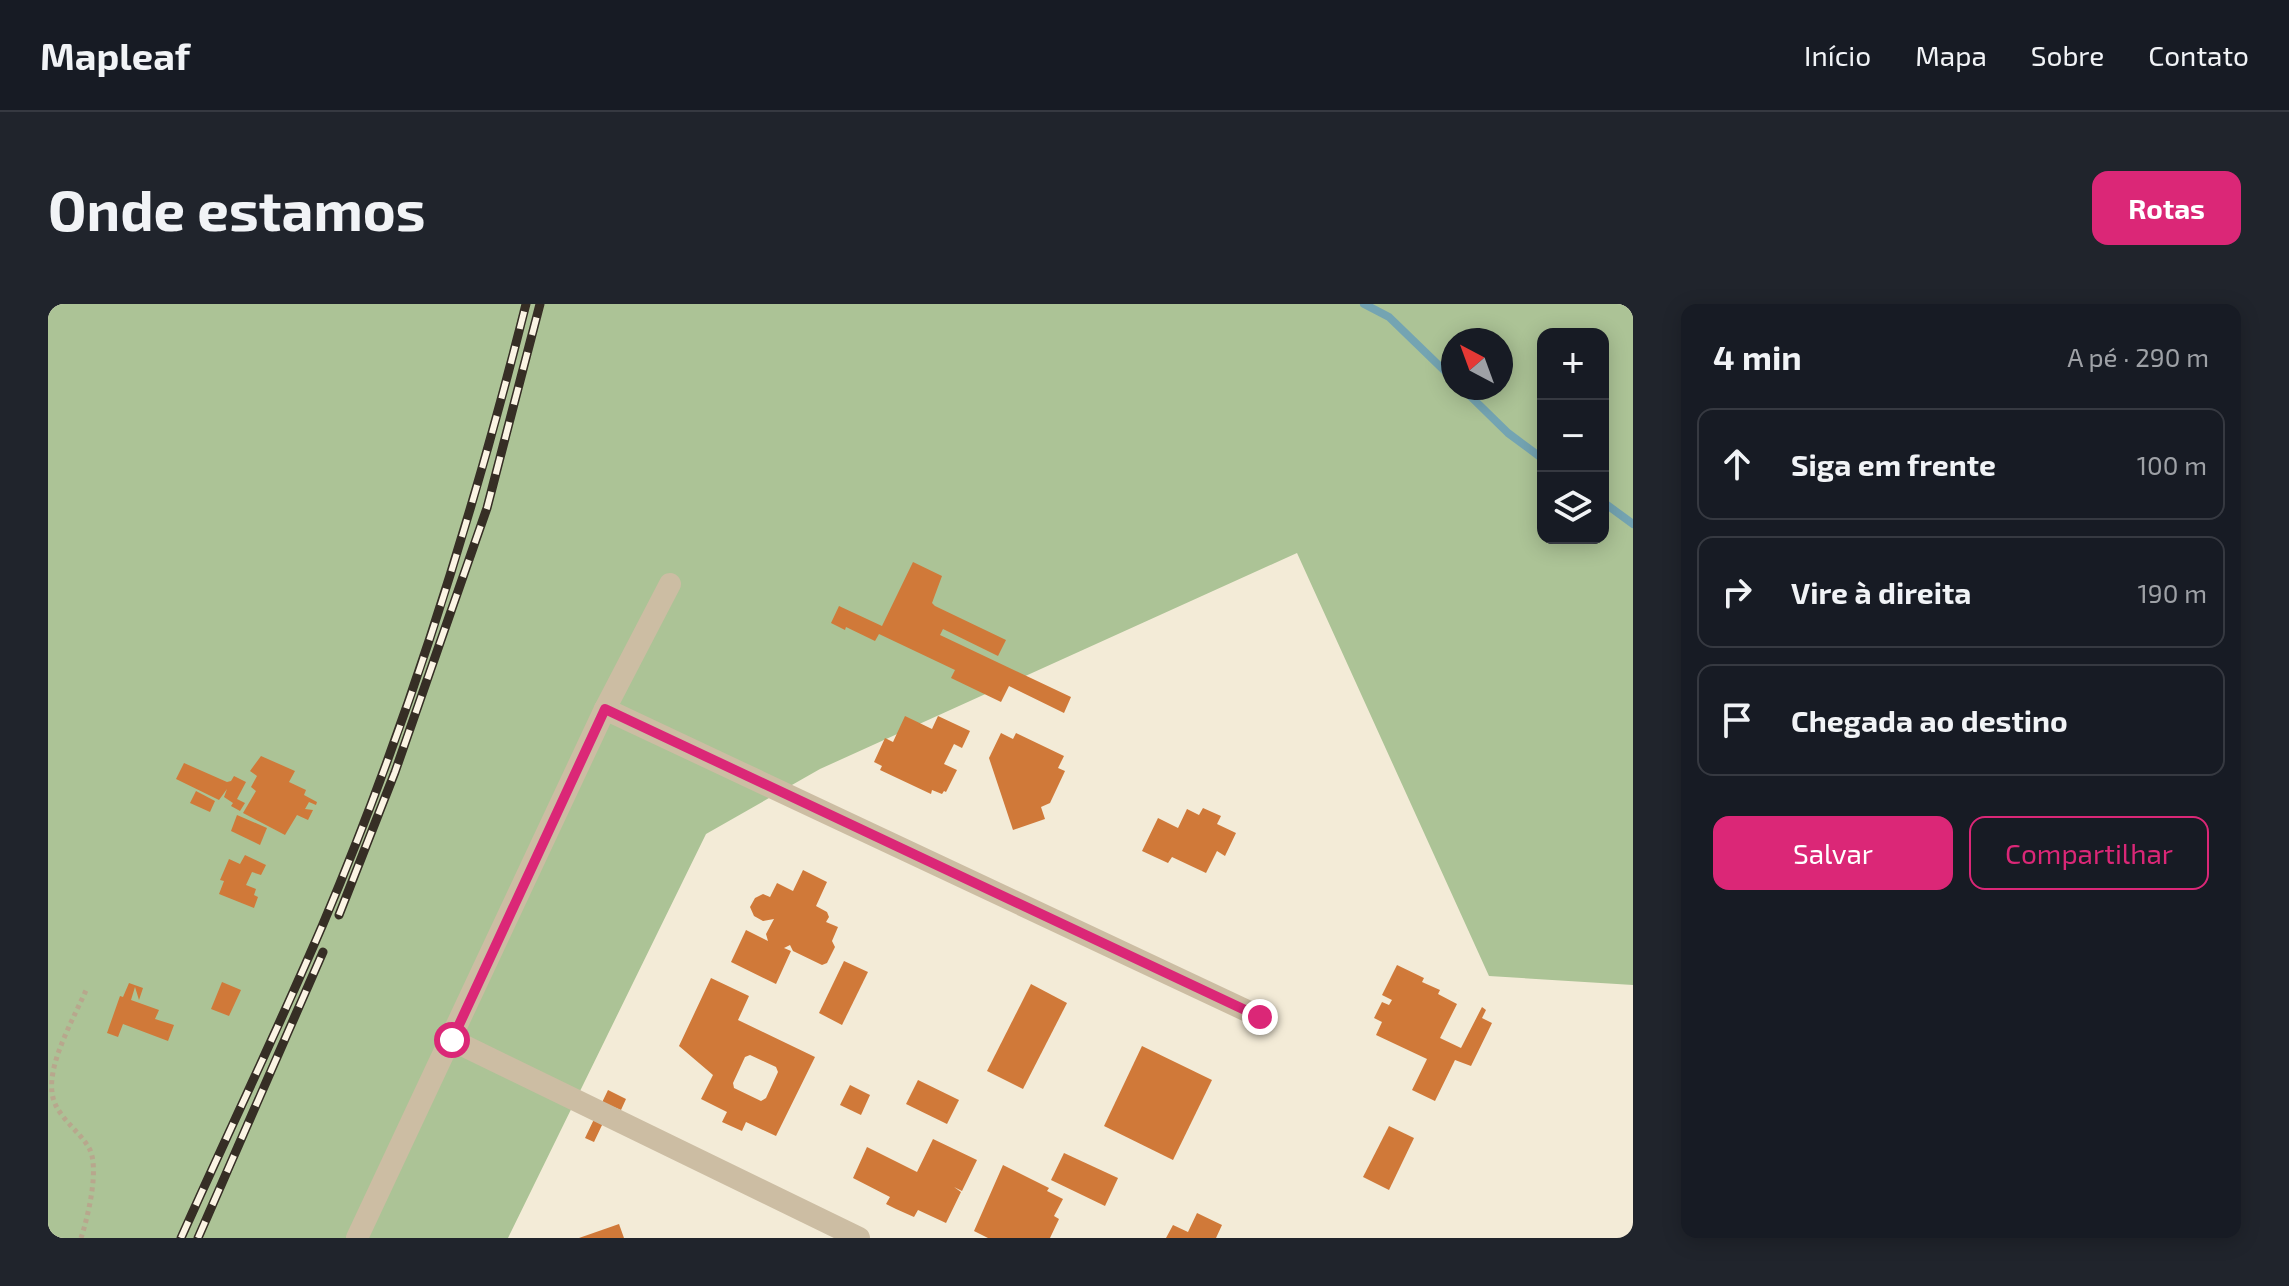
<!DOCTYPE html>
<html lang="pt">
<meta charset="utf-8">
<style>
body{margin:0;font-family:"Exo 2",sans-serif;background:#20242c;color:#f1f3f6}
.controls{position:absolute;right:24px;top:24px;display:grid;overflow:hidden;border-radius:16px;box-shadow:0 4px 20px #0003}
.controls button{width:72px;height:72px;display:grid;place-items:center;padding:0;border:0;border-bottom:2px solid #363941;background:#171b24;color:#f1f3f6;font:40px sans-serif}
.compass{position:absolute;left:1393px;top:24px;width:72px;height:72px;border-radius:50%;background:#171b24;box-shadow:0 4px 20px #0003;rotate:319deg}
.stop{position:absolute;width:24px;height:24px;margin:-18px;border:6px solid #db2777;border-radius:50%;background:#fff}
.stop.end{background:#db2777;border-color:#fff;box-shadow:0 2px 8px #0008}
.list{margin:0;padding:0;list-style:none}
h2{display:flex;justify-content:space-between;align-items:center;height:104px;margin:0;padding:0 32px;font-size:34px}
h2 small{font-size:26px;font-weight:400;color:#9ea1a6}
.list li{display:grid;grid-template-columns:52px 1fr auto;gap:24px;align-items:center;box-sizing:border-box;height:112px;margin:0 16px 16px;padding:0 16px;border:2px solid #363941;border-radius:16px}
.list b{display:block;font-size:30px;white-space:nowrap}
.list em{font-size:26px;font-style:normal;color:#9ea1a6}
.actions{display:flex;gap:16px;padding:24px 32px}
.actions a{flex:1;padding:18px 0;border:2px solid #db2777;border-radius:16px;text-align:center;font-size:28px;color:#db2777}
.actions .main{background:#db2777;color:#fff}
.icon{flex:none;width:44px;height:44px;fill:none;stroke:currentColor;stroke-width:2;stroke-linecap:round;stroke-linejoin:round}
.map{position:relative;flex:none;width:1585px;height:934px;overflow:hidden;border-radius:16px}
header{display:flex;align-items:center;gap:48px;box-sizing:border-box;height:112px;padding:0 40px;background:#171b24;border-bottom:2px solid #363941}
header strong{font-size:38px}
nav{display:flex;gap:44px;margin-inline-start:auto;font-size:28px}
.intro{display:flex;align-items:center;justify-content:space-between;box-sizing:border-box;height:192px;padding:0 48px}
h1{margin:0;font-size:56px}
.button{padding:20px 36px;border-radius:16px;background:#db2777;color:#fff;font-size:28px;font-weight:700}
main{display:flex;gap:48px;padding:0 48px}
aside{flex:1;background:#171b24;border-radius:16px;box-shadow:0 4px 20px #0003}
.map>svg:first-child{display:block}
</style>
<header>
<strong>Mapleaf</strong>
<nav><a>Início</a><a>Mapa</a><a>Sobre</a><a>Contato</a></nav>
</header>
<div class="intro"><h1>Onde estamos</h1><a class="button">Rotas</a></div>
<main>
<div class="map">
<svg width="1585" height="934" viewBox="0 0 1585 934">
<rect width="100%" height="100%" fill="#f3ebd7"/>
<!-- green -->
<path fill="#acc396" fill-rule="evenodd" d="M0,0H1585V681L1441,672L1249,249L772,465L658,530L460,934H0ZM1495,30H1555V234H1495ZM1405,36H1453V84H1405Z"/>
<g fill="none" stroke-linecap="round" stroke-linejoin="round">
<!-- stream -->
<g stroke="#74a4b2" stroke-width="8">
<path d="M1316,0L1341,13L1405,75"/>
<path d="M1414,84L1460,129L1495,155"/>
<path d="M1555,198L1585,220"/>
</g>
</g>
<!-- building -->
<g fill="#d07939" fill-rule="evenodd">
<path d="M865,258L894,272L884,299L887,302L958,336L950,352L895,325L892,331L1023,393L1016,409L961,382L953,398L903,374L907,366L831,330L827,337L798,323L797,326L783,319L791,302L834,322Z"/>
<path d="M857,412L884,425L890,412L922,427L914,444L906,440L896,460L909,466L898,488L896,487L894,490L884,486L883,490L832,466L834,462L826,458L837,434L845,438Z"/>
<path d="M953,429L965,435L968,429L1016,452L1010,464L1017,467L1002,499L993,503L997,515L965,526L941,454Z"/>
<path d="M213,452L247,467L241,478L258,486L256,491L269,498L268,501L261,498L257,505L265,506L260,516L249,511L237,531L195,509L208,487L203,483L209,472L202,467Z"/>
<path d="M136,459L179,478L183,477L186,472L198,478L189,495L197,499L192,507L183,502L185,499L176,493L179,485L171,496L128,475Z"/>
<path d="M148,487L167,497L162,508L142,499Z"/>
<path d="M1155,504L1173,512L1169,520L1188,529L1177,552L1169,547L1158,569L1124,553L1120,559L1094,547L1110,514L1130,524L1139,505L1151,511Z"/>
<path d="M189,511L219,524L212,541L183,527Z"/>
<path d="M197,551L218,561L213,571L204,568L198,581L208,585L206,591L210,593L206,604L171,590L176,577L172,576L181,555L192,560Z"/>
<path d="M755,566L779,578L768,602L779,608L781,613L778,618L790,623L784,637L787,643L779,659L774,661L745,647L742,641L736,644L743,647L728,680L683,658L698,626L720,637L718,630L726,615L715,617L706,612L702,603L707,594L715,590L722,593L729,579L745,587Z"/>
<path d="M796,657L820,668L794,721L771,709Z"/>
<path d="M1349,661L1376,674L1374,678L1392,686L1390,690L1409,700L1392,734L1413,744L1434,703L1438,706L1434,714L1444,719L1423,762L1407,756L1387,797L1364,786L1379,755L1328,731L1334,718L1326,714L1334,698L1341,701L1344,696L1334,691Z"/>
<path d="M663,674L701,692L690,716L767,753L728,832L698,818L694,827L674,818L679,808L653,795L665,771L631,742ZM702,751L728,763L730,768L718,794L713,797L686,784L685,779L697,753Z"/>
<path d="M174,678L193,686L181,712L163,705Z"/>
<path d="M81,679L95,684L91,696L87,683L83,696L111,706L107,715L126,721L120,737L75,720L70,733L59,729L72,692L75,693Z"/>
<path d="M983,680L1019,699L975,785L939,767Z"/>
<path d="M1094,742L1164,776L1125,856L1056,822Z"/>
<path d="M870,776L911,796L899,820L858,800Z"/>
<path d="M802,781L822,791L813,811L792,801Z"/>
<path d="M560,786L578,795L573,806L563,802L546,838L537,834Z"/>
<path d="M1341,822L1366,834L1341,886L1315,873Z"/>
<path d="M885,835L929,856L914,887L906,883L913,888L898,919L870,906L866,913L848,905L838,900L842,893L805,874L819,843L869,868Z"/>
<path d="M1016,849L1070,874L1057,902L1003,876Z"/>
<path d="M955,861L1001,884L999,887L1015,895L1006,912L1011,915L1002,934H940L926,927Z"/>
<path d="M1149,909L1174,921L1168,934H1118L1125,921L1140,928Z"/>
<path d="M571,920L576,934H531Z"/>
</g>
<g fill="none" stroke-linecap="round" stroke-linejoin="round">
<!-- path -->
<path stroke="#b8a78d" stroke-width="5" stroke-dasharray="4 4" stroke-linecap="butt" d="M33,934C40,913 52,863 41,844C30,825 6,811 4,788C0,758 27,712 39,684"/>
<!-- minor -->
<g stroke="#ccbda3" stroke-width="22">
<path d="M557,405L1212,713"/>
<path d="M404,736L811,934"/>
<path d="M309,934L557,405L622,280"/>
</g>
<!-- rail casing -->
<g stroke="#362e25" stroke-width="9">
<g id="rail">
<path d="M291,611L347,468L439,204L492,0"/>
<path d="M133,934C180,829 230,725 275,620C360,420 425,211 478,0"/>
<path d="M150,934L275,648"/>
</g>
</g>
<!-- rail -->
<use href="#rail" stroke="#fbf4e4" stroke-width="6" stroke-dasharray="18" stroke-linecap="butt"/>
</g>
<g fill="none" stroke-linecap="round" stroke-linejoin="round">
<!-- route -->
<path stroke="#db2777" stroke-width="10" d="M404,736L557,405L1212,713"/>
</g>
</svg>
<div class="controls">
<button>+</button>
<button>−</button>
<button><svg class="icon" aria-label="layers" viewBox="0 0 24 24"><path d="M12 4l9 5-9 5-9-5zM3 14l9 5 9-5"/></svg></button>
</div>
<svg class="compass" viewBox="-18 -18 36 36"><path d="M0-13l5 13h-10z" fill="#e53935"/><path d="M0 13l5-13h-10z" fill="#9ea1a6"/></svg>
<div class="stop" style="left:404px;top:736px"></div>
<div class="stop end" style="left:1212px;top:713px"></div>
</div>
<aside>
<h2>4 min<small>A pé · 290 m</small></h2>
<ul class="list">
<li><svg class="icon" aria-label="ahead" viewBox="0 0 24 24"><path d="M12 20V5M6 11l6-6 6 6"/></svg><div><b>Siga em frente</b></div><em>100 m</em></li>
<li><svg class="icon" aria-label="right" viewBox="0 0 24 24"><path d="M7 20v-9h11M14 6l5 5-5 5"/></svg><div><b>Vire à direita</b></div><em>190 m</em></li>
<li><svg class="icon" aria-label="arrive" viewBox="0 0 24 24"><path d="M6 21V4h12l-3 4 3 4H6"/></svg><div><b>Chegada ao destino</b></div></li>
</ul>
<div class="actions"><a class="main">Salvar</a><a>Compartilhar</a></div>
</aside>
</main>
